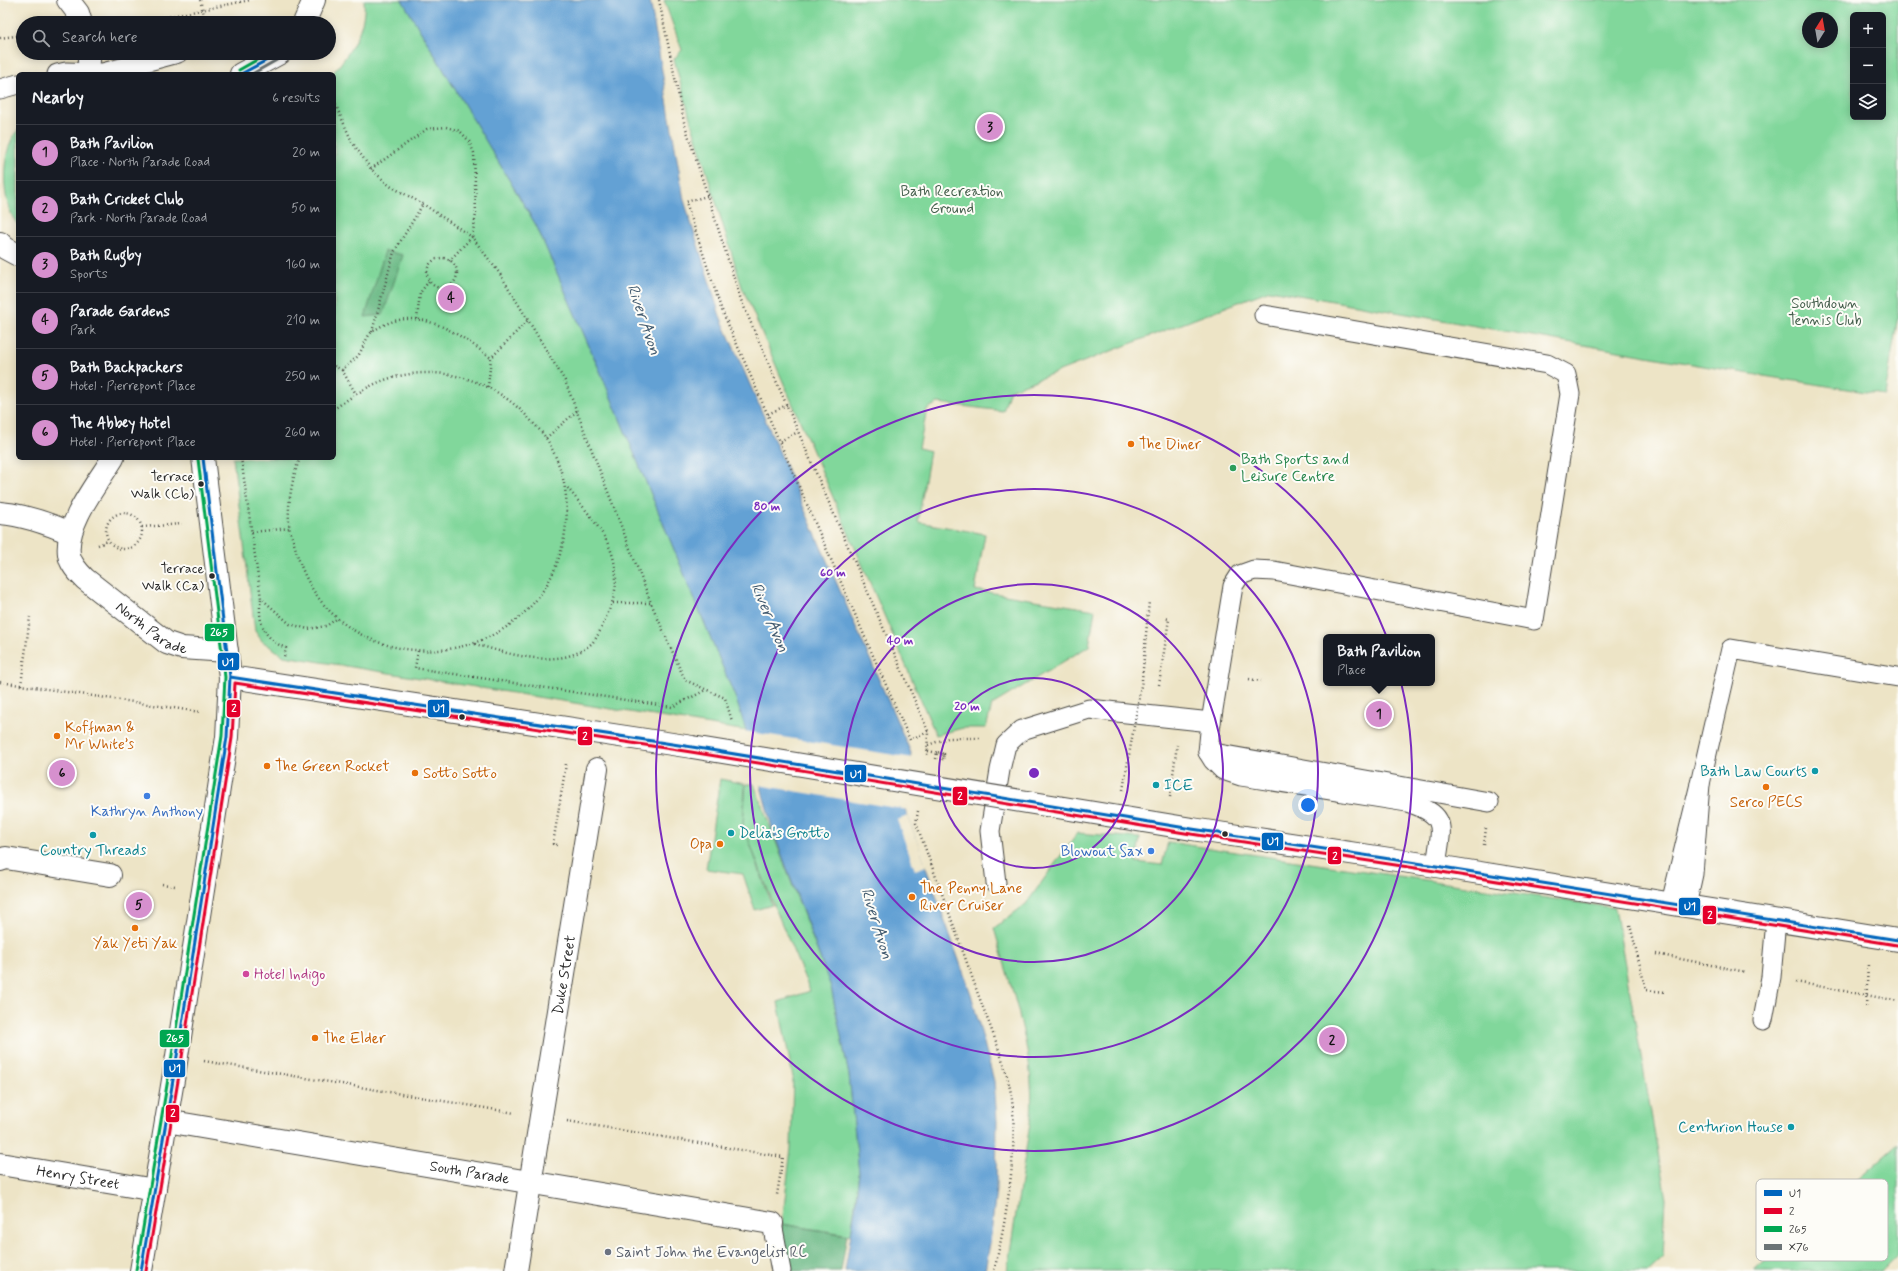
<!DOCTYPE html>
<meta charset="utf-8">
<style>
body{margin:0;font-family:Mynerve,sans-serif;background:#242831;color:#f1f3f6}
.controls{position:absolute;right:12px;top:12px;display:grid;overflow:hidden;border-radius:6px;box-shadow:0 2px 10px #0003}
.controls button{width:36px;height:36px;display:grid;place-items:center;padding:0;border:0;border-bottom:1px solid #363941;background:#171b24;color:#f1f3f6;font:20px sans-serif}
.compass{position:absolute;left:1802px;top:12px;width:36px;height:36px;border-radius:50%;background:#171b24;box-shadow:0 2px 10px #0003;rotate:11deg}
.you{position:absolute;left:1308px;top:805px;width:14px;height:14px;margin:-10px;border:3px solid #fff;border-radius:50%;background:#1a73e8;box-shadow:0 0 0 6px #1a73e833}
.badge{display:grid;place-items:center;width:26px;height:26px;border-radius:50%;background:#d690ce;color:#111;font-size:13px;font-weight:700}
.pin{position:absolute;translate:-50% -50%;border:2px solid #fff;box-shadow:0 1px 4px #0006}
.popup{position:absolute;left:1323px;top:634px;width:112px;height:52px;box-sizing:border-box;display:grid;place-content:center;border-radius:6px;background:#171b24;filter:drop-shadow(0 1px 3px #0005);font-size:13px;white-space:nowrap;color:#9ea1a6}
.popup b{font-size:15px;color:#f1f3f6}
.popup::after{content:'';position:absolute;left:50%;top:100%;margin-left:-8px;border:8px solid transparent;border-top-color:#171b24}
.list{margin:0;padding:0;list-style:none}
h2{display:flex;justify-content:space-between;align-items:center;height:52px;margin:0;padding:0 16px;font-size:17px}
h2 small{font-size:13px;font-weight:400;color:#9ea1a6}
.list li{display:grid;grid-template-columns:26px 1fr auto;gap:12px;align-items:center;box-sizing:border-box;height:56px;padding:0 16px;border-top:1px solid #363941}
.list b{display:block;font-size:15px;white-space:nowrap}
.list p{margin:0;font-size:13px;white-space:nowrap;color:#9ea1a6}
.list em{font-size:13px;font-style:normal;color:#9ea1a6}
.icon{flex:none;width:22px;height:22px;fill:none;stroke:currentColor;stroke-width:2;stroke-linecap:round;stroke-linejoin:round}
.map{position:relative;flex:none;width:1898px;height:1271px;overflow:hidden}
.search{position:absolute;background:#171b24;box-shadow:0 2px 10px #0003;left:16px;top:16px;width:320px;height:44px;display:flex;align-items:center;gap:10px;box-sizing:border-box;padding:0 14px;border-radius:22px;color:#9ea1a6;font-size:15px}
.panel{position:absolute;background:#171b24;box-shadow:0 2px 10px #0003;left:16px;top:72px;width:320px;height:388px;border-radius:6px}
.map>svg:first-child{display:block}
</style>
<div class="map">
<svg width="1898" height="1271" viewBox="0 0 1898 1271">
<rect width="100%" height="100%" fill="#fdfcf7"/>
<filter id="ink" filterUnits="userSpaceOnUse"><feTurbulence type="fractalNoise" baseFrequency=".025" numOctaves="2"/><feDisplacementMap in="SourceGraphic" scale="8" xChannelSelector="R" yChannelSelector="G"/><feConvolveMatrix kernelMatrix="1 2 1 2 8 2 1 2 1" color-interpolation-filters="sRGB"/></filter>
<filter id="wash" filterUnits="userSpaceOnUse"><feTurbulence type="fractalNoise" baseFrequency=".012" numOctaves="4" result="noise"/><feDisplacementMap in="SourceGraphic" scale="16" xChannelSelector="R" yChannelSelector="G"/><feGaussianBlur stdDeviation="0.9" result="paint"/><feColorMatrix in="noise" values="0 0 0 0 0 0 0 0 0 0 0 0 0 0 0 0 0 1.4 0 .05"/><feComposite in="paint" operator="in"/></filter>
<g filter="url(#wash)">
<rect width="100%" height="100%" fill="#ede4c6"/>
<!-- green -->
<g fill="#81d79b" stroke="#568163" fill-rule="evenodd">
<path d="M364,0H402L536,225L600,371L736,699L747,731L284,656L262,641L255,631L233,458H334V74H332C349,55 367,27 364,0Z"/>
<path d="M664,0H1898V316L1885,395L1738,372L1270,290L1010,390L1003,411L938,403L927,409L919,448L930,451L918,522L985,534L975,590L1095,610L1089,646L992,705L986,728H963L936,735L742,287L690,118L674,59L682,50ZM1853,15H1883V117H1853ZM1808,18H1832V42H1808Z"/>
<path d="M18,130V225C0,204 0,150 18,130Z"/>
<path d="M720,779L745,784L743,824L772,905L755,910L743,874L706,869Z"/>
<path d="M746,784H754L831,987L849,1075L859,1173L851,1235L782,1224L791,1148L793,1077L778,1002L810,991L773,903L743,825Z"/>
<path d="M1077,833L1140,838L1136,862L1162,865L1168,842L1615,908L1666,1198L1663,1256L1647,1271H1007L1031,1117C1036,1053 1011,989 994,928L1026,904Z"/>
<path d="M1898,1144V1254L1881,1271H1754Z"/>
</g>
<!-- forest -->
<g fill="#68b883" stroke="#4a7257">
<path d="M385,251L403,255L383,315L365,317Z"/>
<path d="M782,1224L847,1235L841,1271H790L775,1255Z"/>
</g>
<!-- water -->
<path fill="#63a1d4" stroke="#476680" d="M402,0H650L684,200L720,316L911,753L904,806L971,994L994,1081L997,1121L996,1190L990,1243L985,1271H845L855,1209L859,1173L849,1075L831,987L773,831L745,727L736,699L600,371L536,225Z"/>
<!-- pier -->
<g fill="#ede4c6">
<path d="M744,731L913,758L906,805L908,810L758,785Z"/>
<path d="M908,816L926,866L915,870L897,820Z"/>
</g>
</g>
<g filter="url(#ink)">
<g fill="none" stroke-linecap="round" stroke-linejoin="round">
<!-- lane casing -->
<g stroke="#484742" stroke-width="21">
<g id="lane">
<path d="M57,74L66,72L103,73L178,53"/>
<path d="M0,89L18,84"/>
<path d="M1264,315L1547,364L1566,374L1570,394L1534,620L1274,571L1254,570L1240,575L1233,586L1211,722L1208,752L1213,760L1223,770L1241,776L1407,802C1450,816 1441,826 1436,866"/>
<path d="M1208,752L1489,802"/>
<path d="M1700,784L1731,649L1898,677"/>
<path d="M996,883L990,831L1000,770L1006,745L1022,730L1089,709L1211,722"/>
<path d="M1671,903L1700,784L1693,874L1686,906"/>
<path d="M1763,1020L1771,977L1776,920"/>
<path d="M772,1223L781,1271"/>
</g>
</g>
<!-- street casing -->
<g stroke="#484742" stroke-width="24">
<g id="street">
<path d="M68,0L78,13L81,23"/>
<path d="M89,61V53"/>
<path id="s1" d="M113,458C97,484 65,523 69,554C70,564 78,572 85,579L167,643L182,648L227,651"/>
<path d="M0,513C25,515 47,523 70,533"/>
<path d="M0,860L6,858L110,875"/>
<path id="s2" d="M166,1121L772,1223"/>
<path id="s3" d="M0,1164L155,1190"/>
<path id="s4" d="M516,1271L597,769"/>
</g>
</g>
<!-- secondary casing -->
<g stroke="#484742" stroke-width="24">
<g id="secondary">
<path d="M230,677L692,747"/>
<path d="M1192,829L1436,866L1898,940"/>
</g>
</g>
<!-- primary casing -->
<g stroke="#484742" stroke-width="24">
<g id="primary">
<path d="M304,23L314,0"/>
<path d="M241,74L280,53"/>
<path d="M0,243L5,248L18,255"/>
<path d="M141,1271L177,1056L227,737L230,677L203,458"/>
</g>
</g>
<!-- path -->
<g stroke="#484742" stroke-width="2.5" stroke-dasharray="1 3" stroke-linecap="butt">
<path d="M200,0L206,22L208,23"/>
<path d="M659,0L684,122L741,300L928,731L927,757"/>
<path d="M142,22L250,0"/>
<path d="M0,38L23,35"/>
<path d="M334,101L352,142L371,169L390,186L423,204L472,237L449,261"/>
<path d="M371,169L427,129L446,127L460,131L469,141L474,153L476,214L472,237L500,274L565,381L651,603L685,680L725,698L732,721"/>
<path d="M707,196L686,202L721,308L910,740L928,731"/>
<circle cx="442" cy="273" r="15"/>
<path d="M417,319L420,293L429,281"/>
<path d="M372,332L394,252L423,204"/>
<path d="M334,366L342,370C347,365 353,361 358,356C363,349 366,337 372,332C414,301 457,332 491,358"/>
<path d="M342,370L356,394"/>
<path d="M488,387L491,358L528,320"/>
<path d="M768,414L787,405"/>
<path d="M546,438L577,411"/>
<path d="M780,441L798,432"/>
<path d="M241,458L261,598L290,624L308,629L326,626L338,618"/>
<path d="M300,458C292,477 286,510 290,530C292,538 295,546 297,554C337,691 538,679 564,538C570,506 566,476 551,447C547,438 541,431 534,424C500,384 451,365 399,376C374,381 354,395 334,409"/>
<circle cx="124" cy="531" r="18"/>
<path d="M142,527L182,524"/>
<path d="M252,532L290,528"/>
<path d="M98,545L108,541"/>
<path d="M261,599C257,621 264,640 286,648L284,657"/>
<path d="M613,603H651"/>
<path d="M475,644C509,654 560,671 591,644C598,638 603,624 607,615C617,595 619,572 611,551C601,526 582,506 566,486"/>
<path d="M418,651L415,668L672,707L706,690"/>
<path d="M1249,679L1261,681"/>
<path d="M1142,680L1149,601"/>
<path d="M0,682L200,712"/>
<path d="M21,685L30,617"/>
<path d="M1159,685L1169,619L1165,618"/>
<path d="M928,745L948,738H981"/>
<path d="M928,751L944,754L943,759"/>
<path d="M936,759L937,752L944,754L942,760"/>
<path d="M1170,797L1177,745"/>
<path d="M918,811L916,823C937,880 958,937 978,994C990,1027 1007,1065 1012,1100C1018,1150 1006,1222 994,1271"/>
<path d="M557,845L553,844L566,764"/>
<path d="M1484,845L1486,828"/>
<path d="M162,884L175,886"/>
<path d="M1630,925L1646,990L1666,992"/>
<path d="M1656,954L1746,972"/>
<path d="M1796,982L1898,1001"/>
<path d="M1866,1006L1868,964"/>
<path d="M204,1061L515,1113"/>
<path d="M567,1121L783,1157L777,1195"/>
</g>
<!-- lane -->
<use href="#lane" stroke="#fff" stroke-width="19"/>
<!-- street -->
<use href="#street" stroke="#fff" stroke-width="22"/>
<!-- secondary -->
<use href="#secondary" stroke="#fff" stroke-width="22"/>
<!-- primary -->
<use href="#primary" stroke="#fff" stroke-width="22"/>
<!-- secondary-bridge casing -->
<g stroke="#484742" stroke-width="24" stroke-linecap="butt">
<path id="secondary-bridge" d="M692,747L1192,829"/>
</g>
<!-- path-bridge -->
<path stroke="#484742" stroke-width="2.5" stroke-dasharray="1 3" stroke-linecap="butt" d="M1123,790L1142,680"/>
<!-- secondary-bridge -->
<use href="#secondary-bridge" stroke="#fff" stroke-width="22"/>
<!-- bus-1 casing -->
<g stroke="#fdfcf7" stroke-width="6">
<g id="bus-1">
<path d="M241,74L280,53"/>
<path d="M230,677L692,747L1192,829L1436,866L1898,940"/>
<path d="M141,1271L177,1056L227,737L230,677L203,458"/>
</g>
</g>
<!-- bus-2 casing -->
<g stroke="#fdfcf7" stroke-width="6">
<path id="bus-2" d="M146,1271L182,1057L232,738L235,683L691,752L1191,834L1435,871L1897,945"/>
</g>
<!-- bus-3 casing -->
<g stroke="#fdfcf7" stroke-width="6">
<g id="bus-3">
<path d="M239,70L269,53"/>
<path d="M136,1270L172,1055L222,736L225,677L198,459"/>
</g>
</g>
<!-- bus-4 casing -->
<g stroke="#fdfcf7" stroke-width="6">
<path id="bus-4" d="M252,74L282,57"/>
</g>
<!-- bus-1 -->
<use href="#bus-1" stroke="#0065bd" stroke-width="3"/>
<!-- bus-2 -->
<use href="#bus-2" stroke="#e4002b" stroke-width="3"/>
<!-- bus-3 -->
<use href="#bus-3" stroke="#00a651" stroke-width="3"/>
<!-- bus-4 -->
<use href="#bus-4" stroke="#6c7476" stroke-width="3"/>
</g>
</g>
<!-- distance rings -->
<g fill="none" stroke="#7b2cbf" stroke-width="2">
<circle cx="1034" cy="773" r="95"/>
<circle cx="1034" cy="773" r="189"/>
<circle cx="1034" cy="773" r="284"/>
<circle cx="1034" cy="773" r="378"/>
</g>
<!-- markers -->
<g fill="#e8710a" stroke="#fdfcf7" stroke-width="1.5">
<circle cx="1131" cy="444" r="4"/>
<circle cx="57" cy="736" r="4"/>
<circle cx="267" cy="766" r="4"/>
<circle cx="415" cy="773" r="4"/>
<circle cx="1766" cy="787" r="4"/>
<circle cx="720" cy="844" r="4"/>
<circle cx="912" cy="897" r="4"/>
<circle cx="135" cy="928" r="4"/>
<circle cx="315" cy="1038" r="4"/>
</g>
<circle fill="#2e9e5b" stroke="#fdfcf7" stroke-width="1.5" cx="1233" cy="468" r="4"/>
<g fill="#2b2b2b" stroke="#fdfcf7" stroke-width="1.5">
<circle cx="201" cy="484" r="3.5"/>
<circle cx="212" cy="576" r="3.5"/>
<circle cx="462" cy="717" r="3.5"/>
<circle cx="1225" cy="834" r="3.5"/>
</g>
<g fill="#0f9aa8" stroke="#fdfcf7" stroke-width="1.5">
<circle cx="1815" cy="771" r="4"/>
<circle cx="1156" cy="785" r="4"/>
<circle cx="731" cy="833" r="4"/>
<circle cx="93" cy="835" r="4"/>
<circle cx="1791" cy="1127" r="4"/>
</g>
<g fill="#3f7fe0" stroke="#fdfcf7" stroke-width="1.5">
<circle cx="147" cy="796" r="4"/>
<circle cx="1151" cy="851" r="4"/>
</g>
<circle fill="#d1479c" stroke="#fdfcf7" stroke-width="1.5" cx="246" cy="974" r="4"/>
<circle fill="#6b7280" stroke="#fdfcf7" stroke-width="1.5" cx="608" cy="1252" r="4"/>
<g text-anchor="middle" stroke-width="4" stroke-linejoin="round" paint-order="stroke">
<!-- bus labels -->
<g font-size="14" fill="#2b2b2b" stroke="#fdfcf7" text-anchor="end">
<text x="194" y="481">Terrace<tspan x="194" dy="17">Walk (Cb)</tspan></text>
<text x="204" y="573">Terrace<tspan x="204" dy="17">Walk (Ca)</tspan></text>
</g>
<!-- park labels -->
<g font-size="15" fill="#455f4d" stroke="#fdfcf7">
<text x="952" y="196">Bath Recreation<tspan x="952" dy="17">Ground</tspan></text>
<text x="1825" y="308">Southdown<tspan x="1825" dy="17">Tennis Club</tspan></text>
</g>
<!-- food labels -->
<g font-size="15" fill="#c56008" stroke="#fdfcf7" text-anchor="start">
<text x="1139" y="449">The Diner</text>
<text x="65" y="732">Koffman &amp;<tspan x="65" dy="17">Mr White’s</tspan></text>
<text x="275" y="771">The Green Rocket</text>
<text x="423" y="778">Sotto Sotto</text>
<text x="1766" y="807" text-anchor="middle">Serco PECS</text>
<text x="712" y="849" text-anchor="end">Opa</text>
<text x="920" y="893">The Penny Lane<tspan x="920" dy="17">River Cruiser</tspan></text>
<text x="135" y="948" text-anchor="middle">Yak Yeti Yak</text>
<text x="323" y="1043">The Elder</text>
</g>
<!-- leisure labels -->
<g font-size="15" fill="#27864d" stroke="#fdfcf7" text-anchor="start">
<text x="1241" y="464">Bath Sports and<tspan x="1241" dy="17">Leisure Centre</tspan></text>
</g>
<!-- street labels -->
<g font-size="15" fill="#2b2b2b" stroke="#fdfcf7">
<text dy="5" stroke="none"><textPath href="#s1" startOffset="221">North Parade</textPath></text>
<text dy="5" stroke="none"><textPath href="#s4" startOffset="300">Duke Street</textPath></text>
<text dy="5" stroke="none"><textPath href="#s2" startOffset="308">South Parade</textPath></text>
<text dy="5" stroke="none"><textPath href="#s3" startOffset="79">Henry Street</textPath></text>
</g>
<!-- culture labels -->
<g font-size="15" fill="#0d838f" stroke="#fdfcf7" text-anchor="end">
<text x="1807" y="776">Bath Law Courts</text>
<text x="1164" y="790" text-anchor="start">ICE</text>
<text x="739" y="838" text-anchor="start">Delia's Grotto</text>
<text x="93" y="855" text-anchor="middle">Country Threads</text>
<text x="1783" y="1132">Centurion House</text>
</g>
<!-- shop labels -->
<g font-size="15" fill="#366cbe" stroke="#fdfcf7">
<text x="147" y="816">Kathryn Anthony</text>
<text x="1143" y="856" text-anchor="end">Blowout Sax</text>
</g>
<!-- hotel labels -->
<g font-size="15" fill="#b23c85" stroke="#fdfcf7" text-anchor="start">
<text x="254" y="979">Hotel Indigo</text>
</g>
<!-- worship labels -->
<g font-size="15" fill="#5b616d" stroke="#fdfcf7" text-anchor="start">
<text x="616" y="1257">Saint John the Evangelist RC</text>
</g>
<!-- water labels -->
<g font-size="16" font-style="italic" fill="#415a6f" stroke="#fdfcf7">
<text transform="translate(645 319) rotate(71)" y="6">River Avon</text>
<text transform="translate(771 617) rotate(67)" y="6">River Avon</text>
<text transform="translate(878 923) rotate(73)" y="6">River Avon</text>
</g>
</g>
<!-- legend -->
<rect x="1756" y="1179" width="132" height="82" rx="6" fill="#fdfcf7" stroke="#bebdba" stroke-width="1"/>
<rect x="1764" y="1190" width="18" height="6" fill="#0065bd"/>
<rect x="1764" y="1208" width="18" height="6" fill="#e4002b"/>
<rect x="1764" y="1226" width="18" height="6" fill="#00a651"/>
<rect x="1764" y="1244" width="18" height="6" fill="#6c7476"/>
<g font-size="11" fill="#2b2b2b">
<text x="1789" y="1197">U1</text>
<text x="1789" y="1215">2</text>
<text x="1789" y="1233">265</text>
<text x="1789" y="1251">X76</text>
</g>
<circle cx="1034" cy="773" r="6" fill="#7b2cbf" stroke="#fdfcf7" stroke-width="2"/>
<g font-size="12" text-anchor="middle" font-weight="bold" fill="#7b2cbf" stroke="#fdfcf7" stroke-width="4" stroke-linejoin="round" paint-order="stroke">
<text x="767" y="510">80 m</text>
<text x="833" y="576">60 m</text>
<text x="900" y="644">40 m</text>
<text x="967" y="710">20 m</text>
</g>
<g stroke="#fdfcf7" stroke-width="1.5">
<rect x="204" y="623" width="31" height="19" rx="4" fill="#00a651"/>
<rect x="217" y="652" width="23" height="19" rx="4" fill="#0065bd"/>
<rect x="226" y="699" width="15" height="19" rx="4" fill="#e4002b"/>
<rect x="427" y="699" width="23" height="19" rx="4" fill="#0065bd"/>
<rect x="577" y="726" width="16" height="20" rx="4" fill="#e4002b"/>
<rect x="844" y="764" width="23" height="19" rx="4" fill="#0065bd"/>
<rect x="952" y="786" width="16" height="20" rx="4" fill="#e4002b"/>
<rect x="1261" y="832" width="23" height="19" rx="4" fill="#0065bd"/>
<rect x="1327" y="846" width="15" height="19" rx="4" fill="#e4002b"/>
<rect x="1678" y="897" width="23" height="19" rx="4" fill="#0065bd"/>
<rect x="1702" y="905" width="15" height="20" rx="4" fill="#e4002b"/>
<rect x="159" y="1029" width="31" height="19" rx="4" fill="#00a651"/>
<rect x="163" y="1059" width="23" height="19" rx="4" fill="#0065bd"/>
<rect x="165" y="1104" width="15" height="19" rx="4" fill="#e4002b"/>
</g>
<g font-size="11" text-anchor="middle" font-weight="bold" fill="#fff">
<text x="219" y="636">265</text>
<text x="228" y="666">U1</text>
<text x="234" y="712">2</text>
<text x="439" y="712">U1</text>
<text x="585" y="740">2</text>
<text x="856" y="778">U1</text>
<text x="960" y="800">2</text>
<text x="1273" y="845">U1</text>
<text x="1335" y="860">2</text>
<text x="1690" y="910">U1</text>
<text x="1710" y="919">2</text>
<text x="175" y="1042">265</text>
<text x="175" y="1072">U1</text>
<text x="173" y="1117">2</text>
</g>
</svg>
<div class="controls">
<button>+</button>
<button>−</button>
<button><svg class="icon" aria-label="layers" viewBox="0 0 24 24"><path d="M12 4l9 5-9 5-9-5zM3 14l9 5 9-5"/></svg></button>
</div>
<svg class="compass" viewBox="-18 -18 36 36"><path d="M0-13l5 13h-10z" fill="#e53935"/><path d="M0 13l5-13h-10z" fill="#9ea1a6"/></svg>
<div class="you"></div>
<div class="pin badge" style="left:1379px;top:714px">1</div>
<div class="popup"><b>Bath Pavilion</b>Place</div>
<div class="pin badge" style="left:1332px;top:1040px">2</div>
<div class="pin badge" style="left:990px;top:127px">3</div>
<div class="pin badge" style="left:451px;top:298px">4</div>
<div class="pin badge" style="left:139px;top:905px">5</div>
<div class="pin badge" style="left:62px;top:773px">6</div>
<div class="search"><svg class="icon" aria-label="search" viewBox="0 0 24 24"><circle cx="10" cy="10" r="6"/><path d="M15 15l6 6"/></svg>Search here</div>
<section class="panel">
<h2>Nearby<small>6 results</small></h2>
<ul class="list">
<li><span class="badge">1</span><div><b>Bath Pavilion</b><p>Place · North Parade Road</p></div><em>20 m</em></li>
<li><span class="badge">2</span><div><b>Bath Cricket Club</b><p>Park · North Parade Road</p></div><em>50 m</em></li>
<li><span class="badge">3</span><div><b>Bath Rugby</b><p>Sports</p></div><em>160 m</em></li>
<li><span class="badge">4</span><div><b>Parade Gardens</b><p>Park</p></div><em>210 m</em></li>
<li><span class="badge">5</span><div><b>Bath Backpackers</b><p>Hotel · Pierrepont Place</p></div><em>250 m</em></li>
<li><span class="badge">6</span><div><b>The Abbey Hotel</b><p>Hotel · Pierrepont Place</p></div><em>260 m</em></li>
</ul>
</section>
</div>
